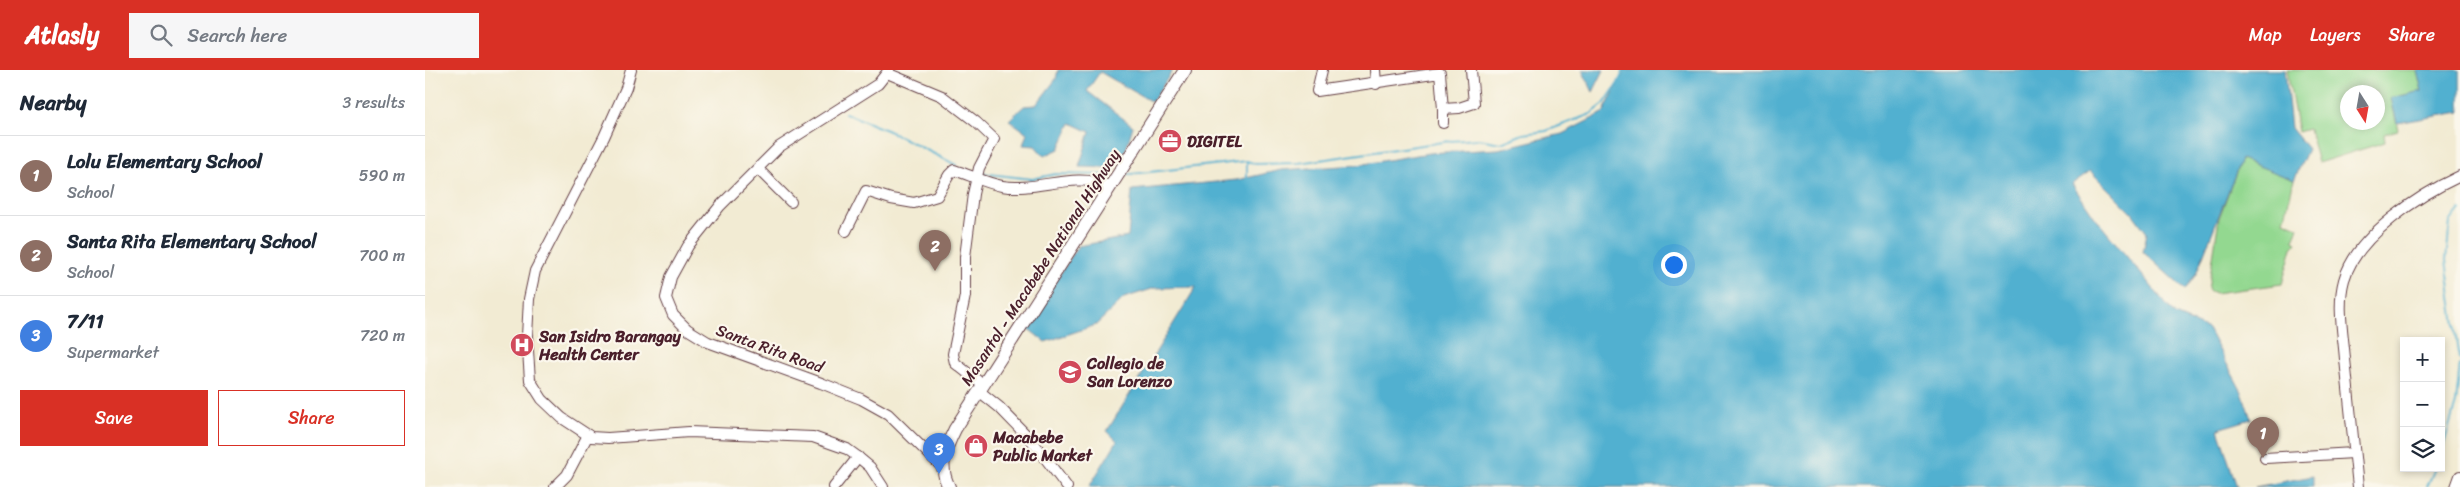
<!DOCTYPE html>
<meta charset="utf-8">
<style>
body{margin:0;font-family:Sriracha,sans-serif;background:#f6f6f7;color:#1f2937}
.controls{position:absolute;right:15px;bottom:15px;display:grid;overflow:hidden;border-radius:0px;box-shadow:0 2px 8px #0003}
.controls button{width:45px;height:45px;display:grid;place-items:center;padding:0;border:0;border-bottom:1px solid #e0e1e3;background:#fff;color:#1f2937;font:25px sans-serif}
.compass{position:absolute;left:1915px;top:15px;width:45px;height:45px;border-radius:50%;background:#fff;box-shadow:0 2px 8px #0003;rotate:169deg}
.you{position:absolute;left:1248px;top:194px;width:18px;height:18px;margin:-12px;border:4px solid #fff;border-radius:50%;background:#1a73e8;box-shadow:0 0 0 8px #1a73e833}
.badge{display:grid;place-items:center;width:32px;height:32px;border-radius:50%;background:#d93025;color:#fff;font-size:16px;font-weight:700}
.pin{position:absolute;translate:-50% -41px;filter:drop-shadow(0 1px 2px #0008)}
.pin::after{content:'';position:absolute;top:26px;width:18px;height:15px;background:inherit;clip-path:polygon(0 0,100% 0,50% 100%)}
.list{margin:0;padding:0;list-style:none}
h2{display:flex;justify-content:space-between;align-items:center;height:65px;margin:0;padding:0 20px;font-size:21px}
h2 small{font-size:16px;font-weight:400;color:#747a83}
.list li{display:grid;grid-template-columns:32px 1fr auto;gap:15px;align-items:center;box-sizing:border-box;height:80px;padding:0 20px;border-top:1px solid #e0e1e3}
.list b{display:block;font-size:19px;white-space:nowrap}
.list p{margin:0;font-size:16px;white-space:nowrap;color:#747a83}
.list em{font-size:16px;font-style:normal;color:#747a83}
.actions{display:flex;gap:10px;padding:15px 20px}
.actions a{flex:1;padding:11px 0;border:1px solid #d93025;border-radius:0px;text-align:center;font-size:18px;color:#d93025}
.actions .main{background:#d93025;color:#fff}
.icon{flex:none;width:28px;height:28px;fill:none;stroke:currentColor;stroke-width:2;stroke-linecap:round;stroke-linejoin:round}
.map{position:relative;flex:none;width:2035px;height:417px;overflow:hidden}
header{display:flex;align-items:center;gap:30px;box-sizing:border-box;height:70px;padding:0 25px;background:#d93025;color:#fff}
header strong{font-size:24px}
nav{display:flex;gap:28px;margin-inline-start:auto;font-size:18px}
.search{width:350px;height:45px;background:#f6f6f7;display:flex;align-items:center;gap:12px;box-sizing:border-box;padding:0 18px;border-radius:0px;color:#747a83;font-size:19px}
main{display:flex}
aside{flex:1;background:#fff}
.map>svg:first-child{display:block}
</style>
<header>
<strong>Atlasly</strong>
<div class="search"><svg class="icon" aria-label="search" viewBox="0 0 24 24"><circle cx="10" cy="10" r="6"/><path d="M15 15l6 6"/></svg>Search here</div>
<nav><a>Map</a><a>Layers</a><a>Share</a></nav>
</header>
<main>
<aside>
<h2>Nearby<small>3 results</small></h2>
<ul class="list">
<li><span class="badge" style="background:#8d6e63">1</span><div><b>Lolu Elementary School</b><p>School</p></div><em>590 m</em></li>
<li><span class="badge" style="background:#8d6e63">2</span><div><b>Santa Rita Elementary School</b><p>School</p></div><em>700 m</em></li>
<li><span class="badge" style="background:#3f7fe0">3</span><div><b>7/11</b><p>Supermarket</p></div><em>720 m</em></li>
</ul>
<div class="actions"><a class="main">Save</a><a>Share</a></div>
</aside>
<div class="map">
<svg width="2035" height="417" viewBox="0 0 2035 417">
<rect width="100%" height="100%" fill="#fbf7ec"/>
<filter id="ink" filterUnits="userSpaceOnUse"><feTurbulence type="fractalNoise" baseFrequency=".02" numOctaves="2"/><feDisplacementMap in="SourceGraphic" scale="10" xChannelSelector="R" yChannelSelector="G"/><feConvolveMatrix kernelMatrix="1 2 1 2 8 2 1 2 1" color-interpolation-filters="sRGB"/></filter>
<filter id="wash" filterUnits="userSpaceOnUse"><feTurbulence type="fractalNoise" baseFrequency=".0096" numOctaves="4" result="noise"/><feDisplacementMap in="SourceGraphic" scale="20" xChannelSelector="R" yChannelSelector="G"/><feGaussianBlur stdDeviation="1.12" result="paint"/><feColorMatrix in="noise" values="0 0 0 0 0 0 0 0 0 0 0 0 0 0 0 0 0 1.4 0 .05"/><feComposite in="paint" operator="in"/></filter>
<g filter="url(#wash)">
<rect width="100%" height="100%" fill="#f2ebd3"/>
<!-- green -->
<g fill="#93d890" stroke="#6e7c5e" fill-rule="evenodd">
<path d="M1862,0H1992L1997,21L1966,28L1973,60L1959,64L1960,72L1893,93L1884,59L1873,62ZM1922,22H1952V52H1922Z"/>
<path d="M1816,89L1869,110L1859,151L1873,157L1868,170L1872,172L1867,178L1857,214L1790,223L1783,220L1794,148Z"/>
</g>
<!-- water -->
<g fill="#51b0d0" stroke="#4e687e">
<path d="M633,0H748L727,32L675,2L662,21L708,56L701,79L686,98L654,97L665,62L646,53L634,79L619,86L610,76L598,75L602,63L584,50L599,36L611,35L631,9Z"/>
<path d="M1157,0H1179L1168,22Z"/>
<path d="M1200,0H1860L1866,58L1883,79L1869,110L1816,89L1771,204L1760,220L1718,182L1722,163L1707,143L1665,101L1647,114L1671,149L1750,245L1783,259L1817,322L1826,349L1793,359L1812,417H664L692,371L682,361L771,217L730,218L699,228L671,255L620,272L601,257L653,176L703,167L707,120L812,110L856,100L933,95L1004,83L1073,79L1137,64L1178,43Z"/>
<path d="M1992,0H2035V42L1972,53L1966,28L1997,21Z"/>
<path d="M1888,406V417H1830Z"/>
</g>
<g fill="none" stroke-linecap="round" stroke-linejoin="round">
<!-- stream -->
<g stroke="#51b0d0" stroke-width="2">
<path d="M420,43L466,62L531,95"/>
<path d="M556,103L607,109L631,104L686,105"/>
<path d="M698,105L822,91L831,94L874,93L1025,71L1054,69L1076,73L1098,64L1121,61L1166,44L1179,34L1193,13L1199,0"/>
<path d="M822,110V92"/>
<path d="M2035,139L2025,152L2021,190L2035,290"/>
<path d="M2016,384L2031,333L2035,294"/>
<path d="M2002,417L2010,398"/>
</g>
</g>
</g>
<g filter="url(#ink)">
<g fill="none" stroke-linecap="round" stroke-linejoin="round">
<!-- minor casing -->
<g stroke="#633e44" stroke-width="12">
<g id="minor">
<path d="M206,0L201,18L179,67L110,201L104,229L102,266L105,310L117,329L137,348L166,367L183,368L264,362L388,367L422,379L433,387L445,397L458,417"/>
<path d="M464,0L453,14L354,77L295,136L263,176L246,207L241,228L248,245L262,259L283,272L396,313L436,329L463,344L517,397"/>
<path d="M897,0L892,21L1015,3L1018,39L1034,38L1049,33L1046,0"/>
<path d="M950,0L951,14"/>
<path d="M462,3L517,26L551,52L569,69L554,98L548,124L540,187V226L528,284L530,293L558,315"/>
<path d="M1018,39V53"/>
<path d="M333,99L366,132"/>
<path d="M421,161L441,121L466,129L489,133L512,126L524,105L529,100C545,105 561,113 577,116C612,122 649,101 684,116"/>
<path d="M554,321L574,337L608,372L642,417"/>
<path d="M1840,388L1929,383"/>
<path d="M130,417L142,405L163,365"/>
<path d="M409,417L433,387"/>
<path d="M1933,417C1929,374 1924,332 1920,289C1918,263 1912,235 1919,210C1931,166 1996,124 2035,106"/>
<path d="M2031,417L2035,406"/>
</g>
</g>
<!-- major casing -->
<g stroke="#633e44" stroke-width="14">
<path id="major" d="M524,417C513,396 520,379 530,359L760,0"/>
</g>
<!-- minor -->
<use href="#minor" stroke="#fff" stroke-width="10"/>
<!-- major -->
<use href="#major" stroke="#fff" stroke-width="12"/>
</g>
</g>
<!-- icons -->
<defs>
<g id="office-disc" transform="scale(1.25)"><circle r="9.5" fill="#d1495b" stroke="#fbf7ec"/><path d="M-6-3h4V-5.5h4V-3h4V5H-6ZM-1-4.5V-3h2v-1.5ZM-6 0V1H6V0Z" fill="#fff"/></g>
<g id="hospital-disc" transform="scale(1.25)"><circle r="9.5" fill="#d1495b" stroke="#fbf7ec"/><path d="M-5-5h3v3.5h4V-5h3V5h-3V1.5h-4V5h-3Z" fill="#fff"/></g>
<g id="university-disc" transform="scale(1.25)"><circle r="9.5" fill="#d1495b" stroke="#fbf7ec"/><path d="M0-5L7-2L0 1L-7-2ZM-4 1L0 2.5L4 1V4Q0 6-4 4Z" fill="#fff"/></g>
<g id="shop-disc" transform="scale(1.25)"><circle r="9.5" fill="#d1495b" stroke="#fbf7ec"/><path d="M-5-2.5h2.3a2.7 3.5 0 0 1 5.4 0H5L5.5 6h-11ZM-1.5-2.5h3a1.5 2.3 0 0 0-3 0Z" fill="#fff"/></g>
</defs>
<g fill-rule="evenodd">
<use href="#office-disc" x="745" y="71"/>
<use href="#hospital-disc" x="97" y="275"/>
<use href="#university-disc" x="645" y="302"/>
<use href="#shop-disc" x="551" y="376"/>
</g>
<g text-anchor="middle" stroke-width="4.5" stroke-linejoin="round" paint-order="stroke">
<!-- poi labels -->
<g font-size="16" font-weight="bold" fill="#4a1f2b" stroke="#fbf7ec" text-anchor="start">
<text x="762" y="77">DIGITEL</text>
<text x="114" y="272">San Isidro Barangay<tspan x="114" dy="18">Health Center</tspan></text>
<text x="662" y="299">Collegio de<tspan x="662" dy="18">San Lorenzo</tspan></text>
<text x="568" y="373">Macabebe<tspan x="568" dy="18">Public Market</tspan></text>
</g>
<!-- street labels -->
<g font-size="16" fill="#4a1f2b" stroke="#fbf7ec">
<text transform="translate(615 197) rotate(-57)" y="6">Masantol - Macabebe National Highway</text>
<text transform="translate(345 278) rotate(20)" y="6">Santa Rita Road</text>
</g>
</g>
</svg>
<div class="controls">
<button>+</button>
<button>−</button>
<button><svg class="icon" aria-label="layers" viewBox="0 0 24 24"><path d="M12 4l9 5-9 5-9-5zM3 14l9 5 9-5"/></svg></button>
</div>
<svg class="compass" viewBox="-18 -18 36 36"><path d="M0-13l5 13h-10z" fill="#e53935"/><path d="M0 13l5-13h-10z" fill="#747a83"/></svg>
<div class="you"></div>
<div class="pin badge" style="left:1838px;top:388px;background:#8d6e63">1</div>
<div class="pin badge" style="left:510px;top:201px;background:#8d6e63">2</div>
<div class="pin badge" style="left:514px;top:404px;background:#3f7fe0">3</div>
</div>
</main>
